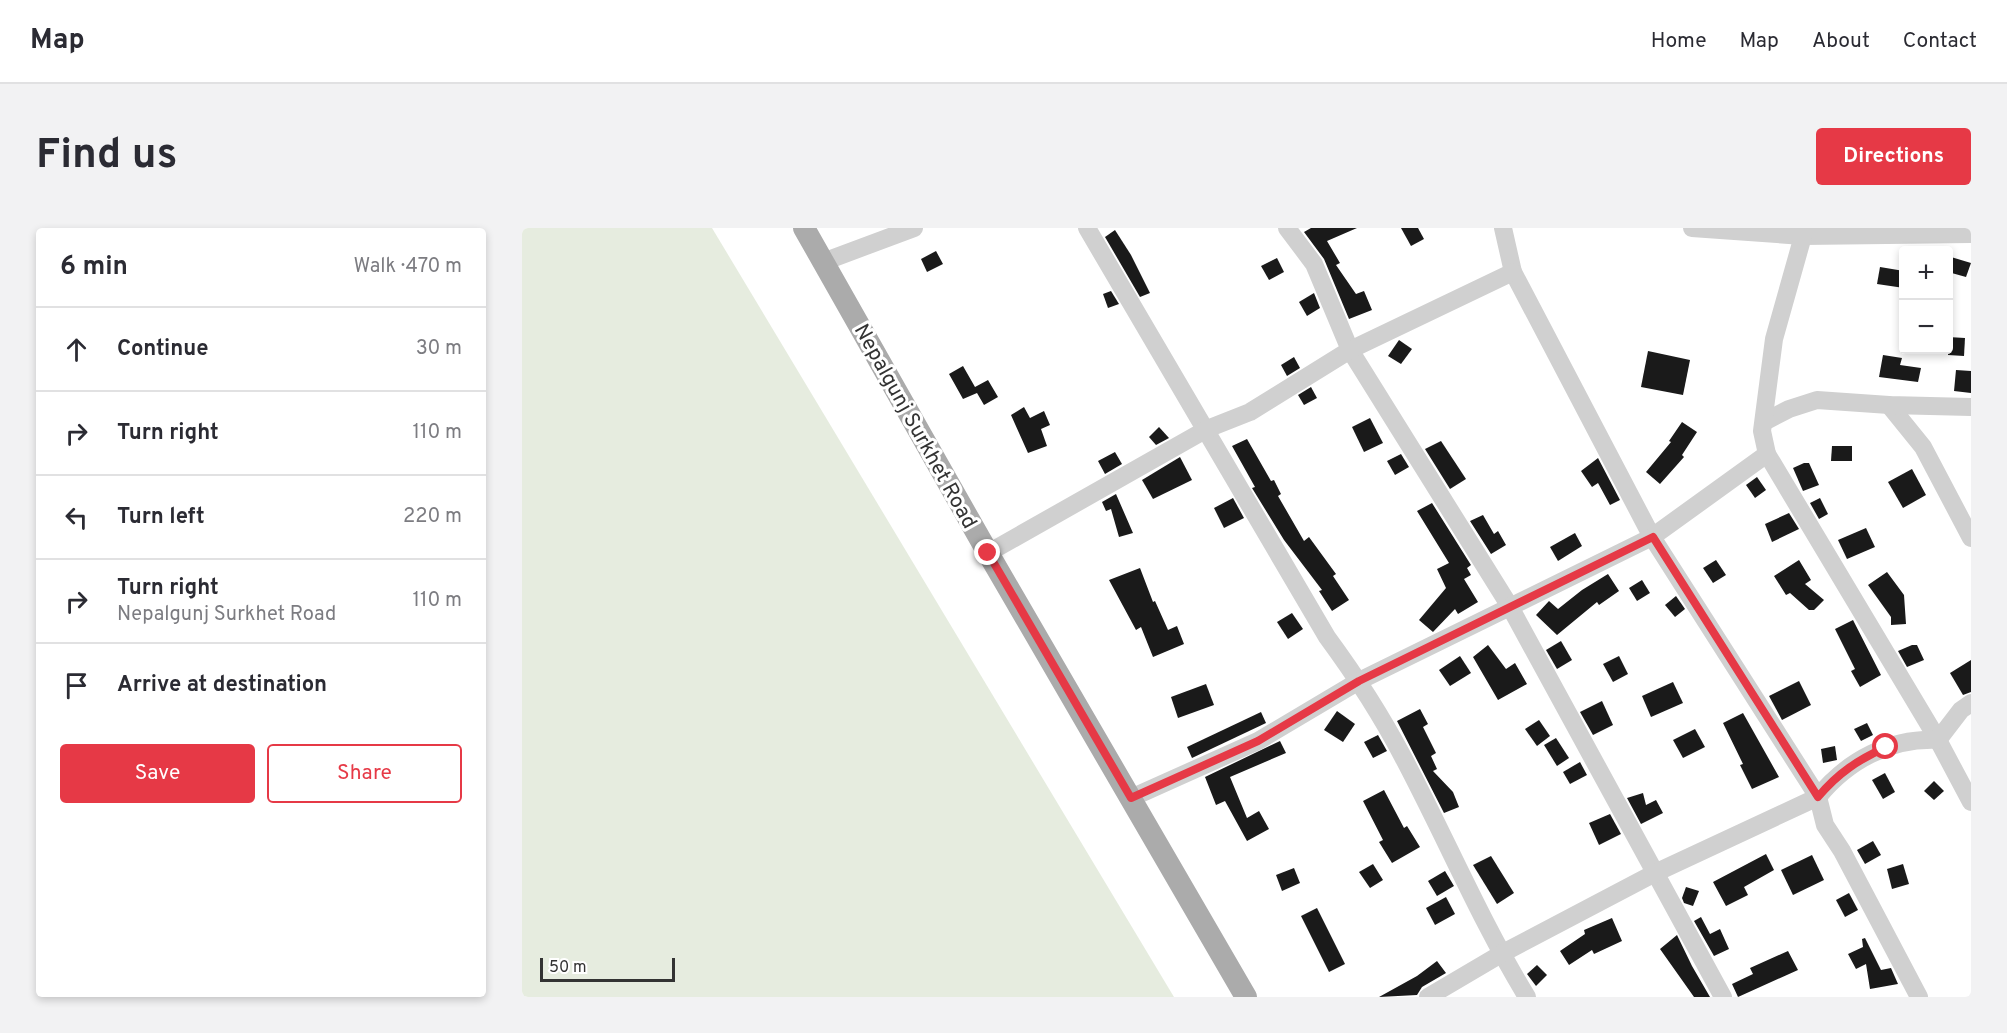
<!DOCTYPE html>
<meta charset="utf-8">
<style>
body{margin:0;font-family:Overpass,sans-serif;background:#f2f2f3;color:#2b2b33}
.controls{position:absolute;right:18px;top:18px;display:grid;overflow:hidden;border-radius:6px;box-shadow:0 3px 9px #0003}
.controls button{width:54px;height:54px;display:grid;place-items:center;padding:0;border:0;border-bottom:2px solid #e1e1e2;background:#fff;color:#2b2b33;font:30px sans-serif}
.scale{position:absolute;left:18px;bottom:15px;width:135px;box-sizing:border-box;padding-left:6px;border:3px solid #333;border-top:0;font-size:16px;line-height:21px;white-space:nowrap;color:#333;-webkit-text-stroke:4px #fff;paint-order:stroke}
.stop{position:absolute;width:18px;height:18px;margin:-14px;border:4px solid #e63946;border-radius:50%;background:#fff}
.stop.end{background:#e63946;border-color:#fff;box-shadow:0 2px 6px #0008}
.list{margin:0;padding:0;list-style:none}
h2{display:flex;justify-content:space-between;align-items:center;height:78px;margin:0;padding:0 24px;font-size:26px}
h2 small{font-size:20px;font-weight:400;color:#7c7c81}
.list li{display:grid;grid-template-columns:39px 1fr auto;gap:18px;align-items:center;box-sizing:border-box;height:84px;padding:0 24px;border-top:2px solid #e1e1e2}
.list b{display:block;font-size:22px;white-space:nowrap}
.list p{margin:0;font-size:20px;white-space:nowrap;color:#7c7c81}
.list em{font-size:20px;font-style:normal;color:#7c7c81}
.actions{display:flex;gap:12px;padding:18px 24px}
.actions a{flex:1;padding:14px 0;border:2px solid #e63946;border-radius:6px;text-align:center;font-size:21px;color:#e63946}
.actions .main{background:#e63946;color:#fff}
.icon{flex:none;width:33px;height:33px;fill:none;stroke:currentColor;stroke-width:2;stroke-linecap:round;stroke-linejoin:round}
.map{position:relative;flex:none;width:1449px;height:769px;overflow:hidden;border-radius:6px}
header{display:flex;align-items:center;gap:36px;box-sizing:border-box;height:84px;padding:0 30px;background:#fff;border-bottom:2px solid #e1e1e2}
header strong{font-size:28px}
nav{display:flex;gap:33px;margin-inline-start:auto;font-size:21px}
.intro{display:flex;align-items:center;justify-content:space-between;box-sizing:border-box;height:144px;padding:0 36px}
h1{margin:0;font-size:42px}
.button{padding:15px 27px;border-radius:6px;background:#e63946;color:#fff;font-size:21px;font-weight:700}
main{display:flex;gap:36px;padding:0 36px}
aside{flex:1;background:#fff;border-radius:6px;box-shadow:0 3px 9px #0003}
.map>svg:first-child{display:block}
</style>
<header>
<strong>Map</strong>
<nav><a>Home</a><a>Map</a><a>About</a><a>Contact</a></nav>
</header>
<div class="intro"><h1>Find us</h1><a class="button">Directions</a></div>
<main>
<aside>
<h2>6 min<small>Walk · 470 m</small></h2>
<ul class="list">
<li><svg class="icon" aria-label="ahead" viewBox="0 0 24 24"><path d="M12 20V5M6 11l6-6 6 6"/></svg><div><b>Continue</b></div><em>30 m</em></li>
<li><svg class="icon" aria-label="right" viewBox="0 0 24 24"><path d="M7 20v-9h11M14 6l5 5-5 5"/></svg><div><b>Turn right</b></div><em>110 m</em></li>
<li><svg class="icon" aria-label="left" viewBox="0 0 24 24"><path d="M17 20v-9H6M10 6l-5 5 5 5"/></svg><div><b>Turn left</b></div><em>220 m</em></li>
<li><svg class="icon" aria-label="right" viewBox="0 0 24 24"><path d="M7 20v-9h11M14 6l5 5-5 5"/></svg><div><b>Turn right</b><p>Nepalgunj Surkhet Road</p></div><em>110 m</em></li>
<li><svg class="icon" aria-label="arrive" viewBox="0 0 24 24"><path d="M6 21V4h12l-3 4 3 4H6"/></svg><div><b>Arrive at destination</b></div></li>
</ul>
<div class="actions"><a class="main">Save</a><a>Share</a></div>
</aside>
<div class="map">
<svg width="1449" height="769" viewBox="0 0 1449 769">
<rect width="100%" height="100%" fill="#fff"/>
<!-- green -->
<path fill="#e6ecdf" d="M0,0H190L652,769H0Z"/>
<!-- building -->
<g fill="#1a1a1a">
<path d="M789,0H835L805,13L818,35L814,37L834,66L842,63L850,82L827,91L802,31L782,4Z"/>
<path d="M879,0H896L902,11L889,18Z"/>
<path d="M593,2L609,27L628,65L618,69L583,9Z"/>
<path d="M414,23L421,36L405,44L399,31Z"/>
<path d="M1429,29L1449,35L1444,49L1426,44Z"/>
<path d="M755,30L762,44L747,52L739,38Z"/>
<path d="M1358,39L1382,43V60L1355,56Z"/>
<path d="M589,63L597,76L586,80L581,66Z"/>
<path d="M792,65L798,80L785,88L777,74Z"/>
<path d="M1426,109L1443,110L1442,128L1426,127Z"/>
<path d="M877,112L890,121L879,136L866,128Z"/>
<path d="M1126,123L1168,132L1161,167L1119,159Z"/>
<path d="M1361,127L1380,130L1378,137L1399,140L1396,154L1357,149Z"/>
<path d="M772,129L778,140L765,148L759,137Z"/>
<path d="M441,138L453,159L466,152L476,169L462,177L455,165L441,171L427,146Z"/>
<path d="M1434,142L1449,143V165L1432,163Z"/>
<path d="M789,159L795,170L782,177L776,167Z"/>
<path d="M502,179L508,190L522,183L528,197L519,201L525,218L506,225L489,187Z"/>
<path d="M848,190L861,215L842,224L830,199Z"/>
<path d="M1160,194L1175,204L1160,227L1162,229L1138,256L1124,244L1149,214L1147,213Z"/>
<path d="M637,199L647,210L634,217L627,209Z"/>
<path d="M725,211L749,253L752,252L759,266L756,268L782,313L787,309L814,346L811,348L827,372L810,383L797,363L800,362L762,312L730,260L733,259L710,218Z"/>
<path d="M919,213L944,251L928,261L903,221Z"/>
<path d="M1310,218H1330V233H1309Z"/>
<path d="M593,224L600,236L583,246L576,233Z"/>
<path d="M879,226L887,239L873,247L865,233Z"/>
<path d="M658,229L670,252L631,271L620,252Z"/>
<path d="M1076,230L1098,272L1088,277L1076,255L1070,259L1059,243Z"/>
<path d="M1282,235H1287L1297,257L1281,263L1271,240Z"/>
<path d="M1390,241L1404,267L1381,280L1366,254Z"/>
<path d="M1235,249L1244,262L1233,270L1224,257Z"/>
<path d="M594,266L611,305L597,309L589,281L584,283L580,274Z"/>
<path d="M711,270L722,290L702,300L692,280Z"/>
<path d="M1298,270L1306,286L1297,291L1288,275Z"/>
<path d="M910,275L949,337L945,340L949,347L942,351L956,374L936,386L933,381L911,404L897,392L924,360L915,341L927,335L895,283Z"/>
<path d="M1267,285L1277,301L1250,314L1243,296Z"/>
<path d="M961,287L972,306L976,303L984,317L969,326L948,293Z"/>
<path d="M1344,300L1353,319L1325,331L1316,312Z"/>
<path d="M1053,305L1060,318L1036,333L1028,319Z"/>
<path d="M1194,332L1204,347L1191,355L1181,340Z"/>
<path d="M1277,332L1289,352L1283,356L1302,372L1292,382H1287L1268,365L1264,367L1252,348Z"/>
<path d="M618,340L631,374L633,373L646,402L655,398L662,416L631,429L619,399L614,402L587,352Z"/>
<path d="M1365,344L1382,367L1384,396L1369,397V389L1346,357Z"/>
<path d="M1086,346L1097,363L1077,377L1075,374L1035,407L1014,387L1027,373L1036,381L1060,362Z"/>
<path d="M1120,352L1128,365L1115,373L1107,360Z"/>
<path d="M1154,368L1163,381L1153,389L1143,377Z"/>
<path d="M770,385L781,401L766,411L755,394Z"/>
<path d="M1331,392L1359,447L1338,459L1329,443L1333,441L1313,401Z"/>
<path d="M1039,413L1050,432L1035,441L1024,422Z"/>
<path d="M966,417L984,441L993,435L1005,456L976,472L951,429Z"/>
<path d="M1390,417H1395L1402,432L1385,439L1376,423Z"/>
<path d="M938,428L949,445L928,458L917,442Z"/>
<path d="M1097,428L1106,446L1091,454L1081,436Z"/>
<path d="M1449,432V464L1441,467L1428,445Z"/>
<path d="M1277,453L1289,477L1260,492L1247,468Z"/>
<path d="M1151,454L1161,475L1129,489L1120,468Z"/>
<path d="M684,456L692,477L656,490L649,469Z"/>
<path d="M1080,473L1091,497L1071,507L1058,484Z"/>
<path d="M898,481L906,496L901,499L914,525L909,528L915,541L911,543L931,564L937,579L922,585L875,493Z"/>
<path d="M815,483L833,496L821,514L802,502Z"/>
<path d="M739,484L744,495L670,530L665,519Z"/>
<path d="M1221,485L1257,549L1230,561L1218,537L1221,536L1201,495Z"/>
<path d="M1017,492L1028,508L1015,518L1003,501Z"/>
<path d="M1345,495L1351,507L1339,513L1332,501Z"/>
<path d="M1173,501L1183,519L1161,530L1151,512Z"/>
<path d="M856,507L865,523L851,530L842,514Z"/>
<path d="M1034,510L1047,530L1035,538L1022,517Z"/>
<path d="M758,513L764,525L708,549L725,590L737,583L747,601L725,613L703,573L694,577L683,549Z"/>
<path d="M1313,518L1315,532L1301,535L1299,521Z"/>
<path d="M1058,534L1065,547L1048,556L1041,544Z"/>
<path d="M1363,545L1373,564L1361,571L1350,552Z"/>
<path d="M1412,553L1422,563L1412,572L1402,563Z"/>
<path d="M862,562L882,600L885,598L898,619L870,635L857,614L861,612L841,573Z"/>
<path d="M1121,565L1124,577L1134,572L1141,585L1119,596L1105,570Z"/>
<path d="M1088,586L1099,606L1077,617L1067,595Z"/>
<path d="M1351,613L1359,627L1343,636L1335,622Z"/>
<path d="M1244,626L1252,642L1222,659L1226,667L1204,678L1191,654Z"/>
<path d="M1290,627L1302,652L1271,667L1259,642Z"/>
<path d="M969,628L992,665L975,676L951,637Z"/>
<path d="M851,636L861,652L848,660L837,644Z"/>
<path d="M1381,636L1387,656L1370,661L1365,641Z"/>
<path d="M772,640L778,655L760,663L754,647Z"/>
<path d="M923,643L932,658L915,668L906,653Z"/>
<path d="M1164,659L1177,663L1171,678L1162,675L1160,670Z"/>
<path d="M1327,665L1336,682L1323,689L1314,672Z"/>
<path d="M924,669L933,686L913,697L904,680Z"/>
<path d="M795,680L823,736L807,744L779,688Z"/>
<path d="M1179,689L1188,706L1198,701L1207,721L1192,728L1172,693Z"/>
<path d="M1090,690L1100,713L1072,726L1070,722L1047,737L1038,723L1063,706L1062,702Z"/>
<path d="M1155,707L1170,738L1188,769H1172L1138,721Z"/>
<path d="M1343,710L1359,742L1369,740L1376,756L1348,761L1344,736L1334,741L1326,726L1341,719L1340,711Z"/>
<path d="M1266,723L1276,742L1216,769L1210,756L1231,746L1228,740Z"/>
<path d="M915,733L924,745L900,759L895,767L857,769L895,748Z"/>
<path d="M1015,737L1025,747L1014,758L1005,746Z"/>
</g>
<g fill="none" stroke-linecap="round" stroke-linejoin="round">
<!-- minor -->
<g stroke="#d0d0d0" stroke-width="18">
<path d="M565,0L805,409C833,447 859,487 881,529C923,608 958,692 1005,769"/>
<path d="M765,0L792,36L828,122L987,377L1201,769"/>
<path d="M981,0L991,44L1130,309L1296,569L1303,597L1320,623L1397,769"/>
<path d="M1170,0L1281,8L1449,6"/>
<path d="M301,34L392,0"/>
<path d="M1367,177L1401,219L1449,310"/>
<path d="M1242,194L1267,181L1295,172L1367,177L1449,179"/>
<path d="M1245,226L1416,512L1449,574"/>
<path d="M466,325L685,201L728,184L828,122L991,44"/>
<path d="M609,570L736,513L837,453L1130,309L1245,226L1240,203L1252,111L1281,8L1280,0"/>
<path d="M906,769L979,726L1133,645L1296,569C1326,532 1368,510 1416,512L1439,482L1449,475"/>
</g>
<!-- major -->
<path stroke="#ababab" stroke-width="22" d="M282,0L466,325L724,769"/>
</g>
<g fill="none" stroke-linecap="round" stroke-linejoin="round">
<!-- route -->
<path stroke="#e63946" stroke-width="8" d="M466,325L609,570L736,513L837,453L1131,309L1296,569C1316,545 1336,532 1364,519"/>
</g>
<g text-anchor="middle" stroke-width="6" stroke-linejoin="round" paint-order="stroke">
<!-- street labels -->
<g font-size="21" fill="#333" stroke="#fff">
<text transform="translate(394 198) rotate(61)" y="7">Nepalgunj Surkhet Road</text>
</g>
</g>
</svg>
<div class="controls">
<button>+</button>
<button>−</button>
</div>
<div class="scale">50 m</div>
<div class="stop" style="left:1364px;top:519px"></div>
<div class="stop end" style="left:466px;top:325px"></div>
</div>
</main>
